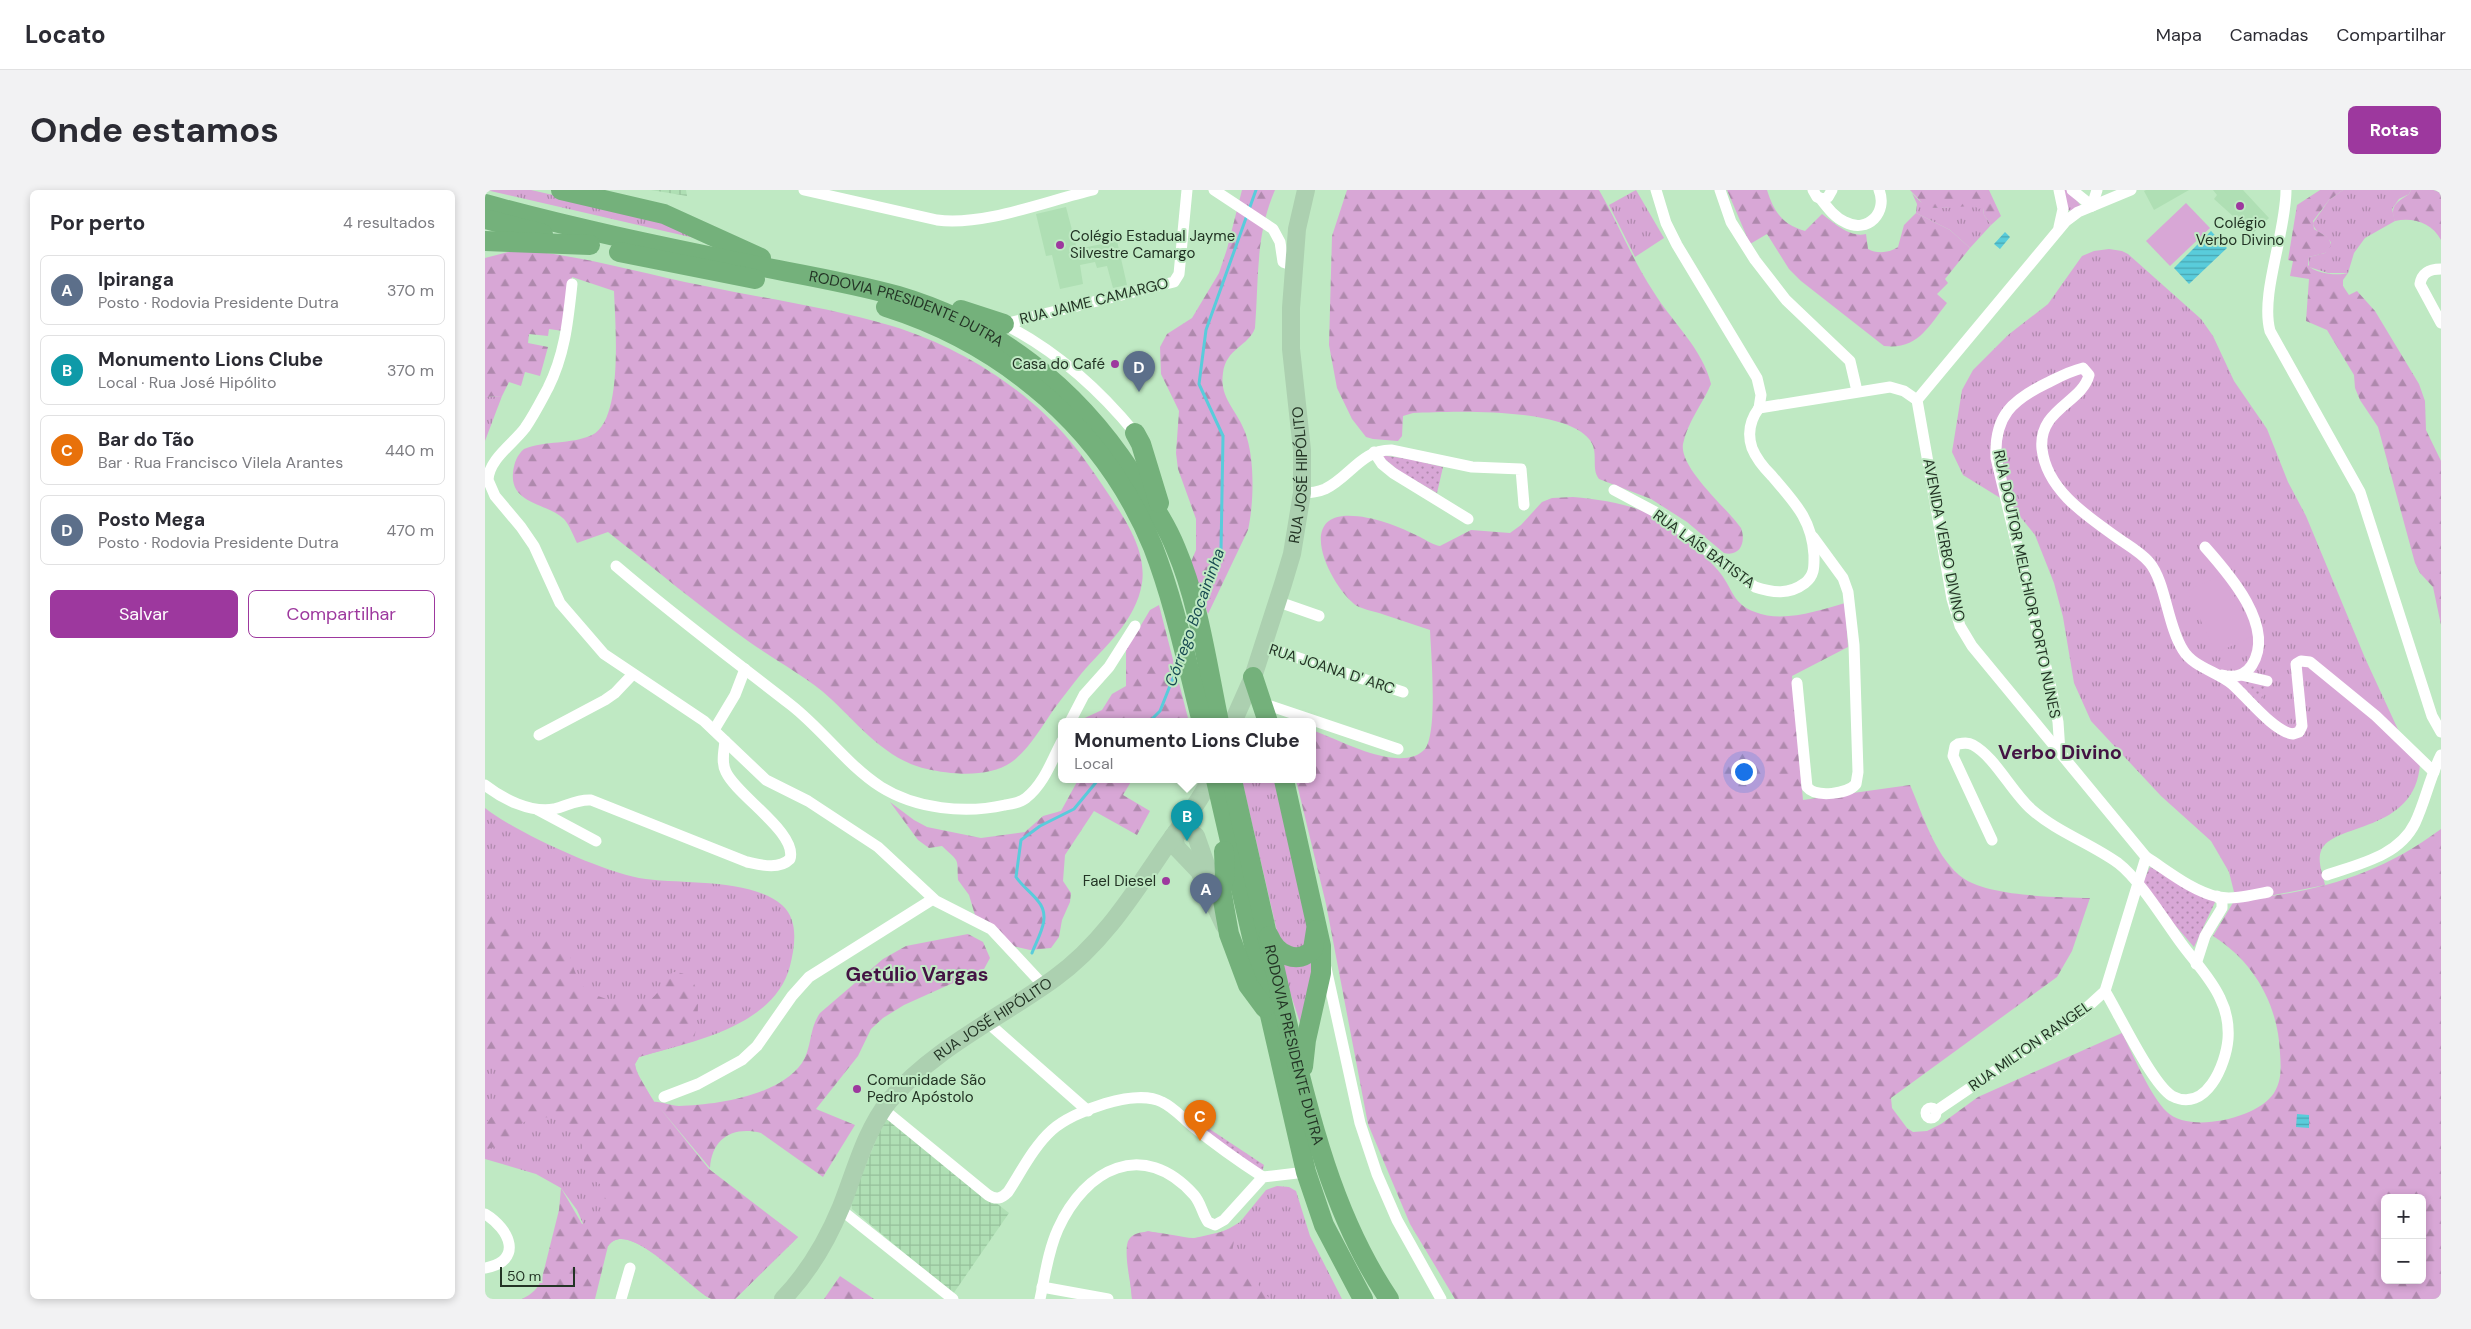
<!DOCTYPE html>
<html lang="pt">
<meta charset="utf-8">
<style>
body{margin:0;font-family:"DM Sans",sans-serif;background:#f2f2f3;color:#2b2b33}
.controls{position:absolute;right:15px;bottom:15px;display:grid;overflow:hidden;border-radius:8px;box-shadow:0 2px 8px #0003}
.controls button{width:45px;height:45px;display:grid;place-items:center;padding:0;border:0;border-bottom:1px solid #e1e1e2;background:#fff;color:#2b2b33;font:25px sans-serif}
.scale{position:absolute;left:15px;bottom:12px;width:75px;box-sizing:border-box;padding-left:5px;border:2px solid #233425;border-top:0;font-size:14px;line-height:18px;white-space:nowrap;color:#233425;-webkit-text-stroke:4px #bfe9c3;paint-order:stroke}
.you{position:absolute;left:1258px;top:581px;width:18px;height:18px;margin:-12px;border:4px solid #fff;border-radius:50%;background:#1a73e8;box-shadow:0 0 0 8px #1a73e833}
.badge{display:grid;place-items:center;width:32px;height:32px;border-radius:50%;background:#9d389e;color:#fff;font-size:16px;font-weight:700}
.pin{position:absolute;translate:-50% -41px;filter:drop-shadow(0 1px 2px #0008)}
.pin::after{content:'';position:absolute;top:26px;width:18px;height:15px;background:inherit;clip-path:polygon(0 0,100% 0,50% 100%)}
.popup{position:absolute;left:573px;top:528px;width:258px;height:65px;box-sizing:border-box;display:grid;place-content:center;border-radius:8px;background:#fff;filter:drop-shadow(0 1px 4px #0005);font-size:16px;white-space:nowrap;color:#7c7c81}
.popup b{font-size:19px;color:#2b2b33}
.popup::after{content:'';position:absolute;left:50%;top:100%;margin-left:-10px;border:10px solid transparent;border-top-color:#fff}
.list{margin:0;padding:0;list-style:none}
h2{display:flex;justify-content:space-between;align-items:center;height:65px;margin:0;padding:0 20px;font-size:21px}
h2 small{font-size:16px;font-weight:400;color:#7c7c81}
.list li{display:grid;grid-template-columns:32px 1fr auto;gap:15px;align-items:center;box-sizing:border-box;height:70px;margin:0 10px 10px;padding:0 10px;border:1px solid #e1e1e2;border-radius:8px}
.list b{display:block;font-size:19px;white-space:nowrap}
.list p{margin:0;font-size:16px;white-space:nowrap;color:#7c7c81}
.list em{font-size:16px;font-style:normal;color:#7c7c81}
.actions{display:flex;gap:10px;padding:15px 20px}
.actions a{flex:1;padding:11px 0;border:1px solid #9d389e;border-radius:8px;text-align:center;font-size:18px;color:#9d389e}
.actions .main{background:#9d389e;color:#fff}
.map{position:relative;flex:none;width:1956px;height:1109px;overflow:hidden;border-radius:8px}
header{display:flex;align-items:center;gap:30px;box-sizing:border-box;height:70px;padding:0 25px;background:#fff;border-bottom:1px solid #e1e1e2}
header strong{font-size:24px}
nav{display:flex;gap:28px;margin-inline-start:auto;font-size:18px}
.intro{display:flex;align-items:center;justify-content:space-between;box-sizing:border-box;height:120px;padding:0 30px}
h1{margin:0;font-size:35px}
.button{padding:12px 22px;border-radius:8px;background:#9d389e;color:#fff;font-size:18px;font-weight:700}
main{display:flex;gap:30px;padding:0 30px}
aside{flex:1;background:#fff;border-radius:8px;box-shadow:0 2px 8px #0003}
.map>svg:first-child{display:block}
</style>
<header>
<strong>Locato</strong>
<nav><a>Mapa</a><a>Camadas</a><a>Compartilhar</a></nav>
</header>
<div class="intro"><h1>Onde estamos</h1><a class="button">Rotas</a></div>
<main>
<aside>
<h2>Por perto<small>4 resultados</small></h2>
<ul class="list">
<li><span class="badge" style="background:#5c6f8a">A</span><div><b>Ipiranga</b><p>Posto · Rodovia Presidente Dutra</p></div><em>370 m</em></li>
<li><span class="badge" style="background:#0f9aa8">B</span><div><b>Monumento Lions Clube</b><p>Local · Rua José Hipólito</p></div><em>370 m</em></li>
<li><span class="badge" style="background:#e8710a">C</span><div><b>Bar do Tão</b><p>Bar · Rua Francisco Vilela Arantes</p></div><em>440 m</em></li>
<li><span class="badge" style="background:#5c6f8a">D</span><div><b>Posto Mega</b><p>Posto · Rodovia Presidente Dutra</p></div><em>470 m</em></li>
</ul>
<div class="actions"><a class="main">Salvar</a><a>Compartilhar</a></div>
</aside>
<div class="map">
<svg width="1956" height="1109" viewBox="0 0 1956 1109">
<defs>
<pattern id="industrial-grid" width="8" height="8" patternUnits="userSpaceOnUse" patternTransform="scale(1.25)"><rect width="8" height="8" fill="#afdfb4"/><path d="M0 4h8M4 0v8" fill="none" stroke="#96c09b"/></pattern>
<pattern id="grass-tufts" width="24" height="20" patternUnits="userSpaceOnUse" patternTransform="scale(1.25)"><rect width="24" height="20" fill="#d8a7d6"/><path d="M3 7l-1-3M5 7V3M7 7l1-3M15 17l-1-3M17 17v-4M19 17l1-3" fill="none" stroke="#af89ad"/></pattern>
<pattern id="forest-firs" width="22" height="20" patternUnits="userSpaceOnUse" patternTransform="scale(1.25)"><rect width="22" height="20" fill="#d8a7d6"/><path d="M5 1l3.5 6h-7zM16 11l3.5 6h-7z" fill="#af89ad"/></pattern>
<pattern id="park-dots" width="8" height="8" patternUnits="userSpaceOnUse" patternTransform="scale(1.25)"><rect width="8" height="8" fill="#d8a7d6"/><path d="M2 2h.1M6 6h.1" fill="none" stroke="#af89ad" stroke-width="1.8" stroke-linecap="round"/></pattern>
<pattern id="water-rules" width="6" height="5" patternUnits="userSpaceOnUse" patternTransform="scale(1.25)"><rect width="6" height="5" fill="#59ccdb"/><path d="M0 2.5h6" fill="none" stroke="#49a6b1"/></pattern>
</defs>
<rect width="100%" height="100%" fill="#bfe9c3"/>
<!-- built -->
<g fill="#afdfb4">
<path d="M1661,0H1704L1669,20L1659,1Z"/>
<path d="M1728,0H1758L1784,28L1768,43L1752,25L1749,27L1729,9L1732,5Z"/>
<path d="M581,17L592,59L632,51L642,95L628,98L622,76L612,78L610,72L595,75L598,94L575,99L567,65L561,66L551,24Z"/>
</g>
<!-- industrial -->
<g fill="url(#industrial-grid)">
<path d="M166,0H201L202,6Z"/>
<path d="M401,926L524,1023L468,1104L367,1019L366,1011Z"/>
</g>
<!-- grass -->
<g fill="url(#grass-tufts)">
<path d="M1,0H46L152,24L231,53Z"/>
<path d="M1151,0L1179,48L1150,67L1124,15Z"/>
<path d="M1575,0H1584L1596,16L1587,21L1583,20Z"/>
<path d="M1926,0L1924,4L1914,9L1907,19L1910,31L1880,48L1869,63L1863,83H1843L1824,77V67L1840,63L1846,53C1843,43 1830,45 1828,33L1844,10L1858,0Z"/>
<path d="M1427,3C1451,32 1468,8 1498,18L1499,25L1506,35L1485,58L1465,40L1431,23L1432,14Z"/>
<path d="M1624,59L1637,61L1643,64L1716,129L1728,146L1749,191L1782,239L1803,292L1821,326L1880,468L1916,546L1935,574C1930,644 1847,632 1836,661C1832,671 1838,685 1840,695L1784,706L1749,702L1744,682L1726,651L1676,606L1606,531L1589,493L1578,427L1569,393L1550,345L1525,314L1478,285L1467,262L1477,200L1488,180L1523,145L1563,114L1597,66L1609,61Z"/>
<path d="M17,206L0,251V207Z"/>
<path d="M757,590H791L827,746L811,763L793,746Z"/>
<path d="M0,618C32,643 114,680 154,688C195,695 264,687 297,715C314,730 310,756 305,776C289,837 206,852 154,867L150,874C152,895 207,964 224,979C249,1003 285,1025 313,1047L250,1109C243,1109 233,1109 227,1109C210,1105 143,1025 123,1056L103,1045L92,1020L76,998L51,984L0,969Z"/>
<path d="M794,768L830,769L817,839Z"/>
<path d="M792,996L804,997L811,1001L825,1046L857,1109H647L642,1056L649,1045L663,1041L697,1048H710L740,1041L755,1032L781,1000Z"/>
</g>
<!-- forest -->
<g fill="url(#forest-firs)" fill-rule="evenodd">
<path d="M757,0H790C770,46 774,89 770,138C764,156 741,158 738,183C734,208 752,220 760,242C770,268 769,313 763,340L723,424L705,374L711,360V329L693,279L691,263L694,221L676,184L675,157L682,144L707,128L734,83L742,59Z"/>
<path d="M862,0H1114C1133,33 1147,69 1168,101C1186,131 1218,159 1226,194C1218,213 1202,233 1198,254C1194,278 1242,318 1256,338C1261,351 1256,367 1239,363L1202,332L1166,309L1114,289C1105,278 1115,262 1104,249C1077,217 968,221 928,223L918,226L917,246L913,251L888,249L881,247L867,229L852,198L844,155L847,46Z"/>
<path d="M1242,0H1282C1289,22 1297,34 1320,41L1337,24C1349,33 1365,48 1381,44L1383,59C1392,64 1404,63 1413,57L1419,35L1431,23L1465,40L1485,58L1460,89L1463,93L1452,104L1462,113C1443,137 1433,160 1399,156L1316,91L1304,79L1282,44L1265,54Z"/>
<path d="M1425,0H1504L1516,26L1506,35L1499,25L1498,18L1493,19L1490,16C1474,16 1457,20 1441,17Z"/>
<path d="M1835,0H1858L1844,10L1828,31L1829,39L1844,48L1846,56L1840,63L1824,67L1823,75C1830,84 1853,86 1863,83L1858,90V96L1864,105L1872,101L1890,121L1934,194L1940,211L1941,240L1956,271V435L1948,397L1935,383L1930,373L1893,237L1875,210L1870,198L1869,185L1842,140L1821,131L1824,89L1805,86L1808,71L1803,70L1812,15Z"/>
<path d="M1926,0H1949L1956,3V50C1947,33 1928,27 1910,31C1904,15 1913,12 1924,4Z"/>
<path d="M31,60C95,64 157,84 220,96C282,109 346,118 407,136C473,156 541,198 585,251C598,266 609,283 620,299C638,326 662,359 657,393C651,431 620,456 596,484C587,495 578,507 569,519C557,536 545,558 528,571C506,588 468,585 442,579C397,569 370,529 337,501C314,483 287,468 263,451C215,417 170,379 123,342L92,353C88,345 85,336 79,329C62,313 25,314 28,283C29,273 32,265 39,259C61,250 85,255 107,245C139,230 130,131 129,101L87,87L78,141L64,139L63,146L44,144L43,153L63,157L55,186L40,182L36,196L24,192L17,206L0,207V68Z"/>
<path d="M1088,307C1110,309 1134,312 1155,320C1178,329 1221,364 1236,384C1248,400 1248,414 1270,422C1297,433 1333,421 1360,413L1363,457L1307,486L1318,610L1425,595C1438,625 1449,663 1474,685C1499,707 1572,707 1605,708L1587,761L1572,787L1406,908L1407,918L1422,938L1428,942L1442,941L1456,934L1493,907L1637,843C1648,864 1665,906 1682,922C1705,944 1773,928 1789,903C1797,890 1796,877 1795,863C1793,814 1769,772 1728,746L1749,711C1829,702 1890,688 1956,639V1109H970L925,1034L883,934L841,714L811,590H827V540C854,550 883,566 911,568C921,569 933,567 940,559C953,542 946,463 945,440C928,434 911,429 894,423C887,421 878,419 872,416C850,402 811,331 858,326C883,324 913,336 935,347C941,350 948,355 955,356L986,340L1025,343L1036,335L1057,312L1067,308ZM1900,1008H1937V1090H1900Z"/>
<path d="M674,415L704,532H591L617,520L627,504L641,496V460L665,420Z"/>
<path d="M593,590H647L638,605L665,621L652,645L609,621L580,665L578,691L586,703L585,712L577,730L574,747L566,758L545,760L528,756L490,725L484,705L473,690C472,667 475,673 457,656L444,658L433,650L405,612L429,630L442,637L496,648L540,642L558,626L576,621Z"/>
<path d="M0,702C24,739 34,752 81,752C93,791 91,804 136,812C146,813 158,815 166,809C176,802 179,789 188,782C223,782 212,829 209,851L154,867L150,874L151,881L169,912C174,911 186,916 194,916C231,915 294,906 317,873C327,858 324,838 335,823L398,769L421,756L483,744L498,752L505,768L499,779L419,815L398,828L386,839L373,866L331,919L370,935L338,987L276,943C248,936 227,948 225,978L174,917L224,979L313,1047L250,1109C243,1109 233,1109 227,1109C210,1105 144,1025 123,1056L110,1109H37C47,1104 53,1099 57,1088L74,1020L76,998L97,1034L110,1031L117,1024L121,1001L115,994L102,987C98,975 100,963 96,952C88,928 53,919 34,936C30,939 29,945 25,949C18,955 9,958 0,959V933C22,916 15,889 7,866L0,861Z"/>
<path d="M750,1036C752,1048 745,1059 748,1069C755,1074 763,1077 768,1084C775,1095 773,1100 786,1109H647C646,1092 640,1072 642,1055C646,1030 694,1049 709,1048C723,1047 737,1042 750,1036Z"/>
<path d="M355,1086L389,1109H339Z"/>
</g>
<!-- park -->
<g fill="url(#park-dots)">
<path d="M895,265L924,269L958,277L952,303L914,281Z"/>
<path d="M1758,487L1784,495L1774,514L1753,496Z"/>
<path d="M1665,677L1731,710L1709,757L1656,696Z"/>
<path d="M714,932L779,975L776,986L709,937Z"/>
</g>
<!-- garden -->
<g fill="#d8a7d6">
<path d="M1701,13L1725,38L1685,76L1661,51Z"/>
<path d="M1739,384L1768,446L1731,463L1702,401Z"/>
</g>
<!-- water -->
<g fill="url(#water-rules)">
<path d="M1726,41L1742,58L1704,94L1689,78Z"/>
<path d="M1520,42L1525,47L1515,59L1509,54Z"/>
<path d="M1812,924L1824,925V938L1811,937Z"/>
</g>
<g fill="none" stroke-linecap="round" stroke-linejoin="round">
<!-- stream -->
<g stroke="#59ccdb" stroke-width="3">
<path d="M717,411L736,361L738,246L714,194L721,140L771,0"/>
<path d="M664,532L675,521L694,473"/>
<path d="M547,763C553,747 567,727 553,711C546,702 538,697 531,687L536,650L555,636L589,619L613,590"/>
</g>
<!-- street -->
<g stroke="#fff" stroke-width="11">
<path d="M319,0L452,30C500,36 561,11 608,0"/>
<path d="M729,0L788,39L795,52L798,72L809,76"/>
<path d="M1171,0L1181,33L1192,55L1272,188L1276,205L1274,218"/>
<path d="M1235,0L1246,32L1270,70L1301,110L1365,171L1372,201"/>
<path d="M1328,0L1332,7L1338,9L1343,7L1347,0"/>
<path d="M1574,0L1578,19L1574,37"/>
<path d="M1587,0L1607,16"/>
<path d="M1646,0L1593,22L1581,31L1432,210L1467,409L1475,436L1487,456L1661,667C1683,681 1707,701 1733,707C1749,710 1767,705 1783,702"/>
<path d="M1801,0C1801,43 1775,104 1785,141L1875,302L1947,526L1956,542"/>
<path d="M1335,8C1342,17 1349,27 1360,32C1383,44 1403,22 1394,0"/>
<path d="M1607,16L1612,0"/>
<path d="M1956,79C1945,79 1937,82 1935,94L1956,133"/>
<path d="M87,94C83,131 80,164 63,198C56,211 49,225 40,238C28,254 4,269 3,290L10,306L36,337L49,356L75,413L119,464L219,531L281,590L323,611L393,657L451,711L506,739L559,796"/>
<path d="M519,134L689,92L694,84L702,0"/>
<path d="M519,134C570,160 614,199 650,243"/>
<path d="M1274,218L1405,197L1419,201L1432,210"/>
<path d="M889,262L897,274L908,283L983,329"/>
<path d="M1129,300L1176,325L1270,397C1288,403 1304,405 1320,393C1330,385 1329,376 1329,365C1327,329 1309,312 1287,286C1279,278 1271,268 1267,258C1262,243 1265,230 1274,218"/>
<path d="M817,303C825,303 833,302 840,299C865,287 876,260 906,260L987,277L1036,279L1039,315"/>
<path d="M1720,357C1744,384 1791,437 1767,475C1760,486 1749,488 1737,485"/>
<path d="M131,376C188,425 247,469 306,515C338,540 362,575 396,597C431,619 480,624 520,615C527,614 535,613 541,608C559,594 567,570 577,551"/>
<path d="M791,411L834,426"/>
<path d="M777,456L918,502"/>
<path d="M1756,485L1782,491"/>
<path d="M1312,493L1322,597C1331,608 1363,604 1371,594L1373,582L1369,455L1363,402L1358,388L1328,347"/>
<path d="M777,513L913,559"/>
<path d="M585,532L599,505L624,477L650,436"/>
<path d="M229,540L250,505L260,479"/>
<path d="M54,545L120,510L130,503L148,484"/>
<path d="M1575,562L1573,532L1567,502L1511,268C1509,226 1527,210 1562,193C1574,187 1585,181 1598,178L1604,185C1597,213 1553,219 1557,259C1562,302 1605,328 1637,351C1646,357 1656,363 1664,372C1681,392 1682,435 1698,460C1708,477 1733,482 1747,494C1762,507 1789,542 1808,544L1814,542L1817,536L1811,474L1816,471L1825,472L1891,526L1949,582"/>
<path d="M0,595C18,609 45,623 69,619C82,616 92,609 106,610L262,672C276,675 294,680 305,669C313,643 252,606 241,582C236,573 239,561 240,551"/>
<path d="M53,620L111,651"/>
<path d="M1507,650L1468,566L1470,556L1473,554C1478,553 1483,552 1488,555C1510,567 1526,601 1546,619C1572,642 1605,653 1633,673C1655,690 1679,730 1696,753C1709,771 1726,788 1735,808C1741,820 1744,835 1743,849C1741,874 1721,924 1687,906C1667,894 1634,824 1620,801"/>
<path d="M1842,685C1874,674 1914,666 1930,633C1940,612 1945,587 1956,565"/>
<path d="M1711,774L1720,746L1737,718V711L1732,706"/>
<path d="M841,778L875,933L892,984L912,1030L956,1109"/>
<path d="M502,832L603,921"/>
<path d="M179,907L213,894L257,870L272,856L307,806L324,787L448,709"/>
<circle cx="1446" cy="923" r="5"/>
<path d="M398,919L503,1005C511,1010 516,1009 523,1002C536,982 549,956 567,940C588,921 651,898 677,912C690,918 699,930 710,938C732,956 755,972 778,987"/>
<path d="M1451,921L1597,822L1620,801L1661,667"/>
<path d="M355,1019L468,1109"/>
<path d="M0,1024C25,1039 39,1071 0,1078"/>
<path d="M557,1097L623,1109"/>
<path d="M136,1109L145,1078"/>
<path d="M555,1109C560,1086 563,1061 573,1039C600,979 658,948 709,1005C716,1013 717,1023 723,1032L730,1035L739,1030L778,987L821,982"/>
</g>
<!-- primary -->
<g stroke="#acd0b0" stroke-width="18">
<path id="s1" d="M748,532L768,487L798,394L807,364L817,303V260L806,159V118L812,39L821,0"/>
<path d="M691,642L701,640L711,646L725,686"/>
<path d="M688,646L692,658L714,681L739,735"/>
<path id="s2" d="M298,1109C323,1083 342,1051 356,1017C370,982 380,941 404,911C449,858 515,828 570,788C617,754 647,706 679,659C695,636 713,615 725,590"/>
</g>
<!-- highway -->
<g stroke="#74b17b" stroke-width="20">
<path d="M76,0L179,24L276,68"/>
<path id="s3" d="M0,14C87,38 174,56 262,74C312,84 363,92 413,106C511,135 590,196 646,282C662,307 680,331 691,359C714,413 722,475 734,532"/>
<path d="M0,29L58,44"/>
<path d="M0,51L105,55"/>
<path d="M134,62L270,89"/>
<path d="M401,117C521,155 620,240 668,357C690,414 702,474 717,532"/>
<path d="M476,120L519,134"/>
<path d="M650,243L656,254L674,313"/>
<path d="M768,487L783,532"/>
<path d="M731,590L821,982L839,1035L878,1109"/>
<path id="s4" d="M747,590C764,665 781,740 798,815C822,916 845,1022 904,1109"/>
<path d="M799,590L836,756V783L821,850L818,877"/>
<path d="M739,661L740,686L736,699L744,744L763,795L780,818"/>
<path d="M784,746C791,764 813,776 828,759L831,740"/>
</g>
</g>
<!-- markers -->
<g fill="#9d389e" stroke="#bfe9c3" stroke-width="2">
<circle cx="1755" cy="16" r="5"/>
<circle cx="575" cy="55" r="5"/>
<circle cx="630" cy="174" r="5"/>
<circle cx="681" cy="691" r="5"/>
<circle cx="372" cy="899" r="5"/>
</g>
<g text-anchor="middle" stroke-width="4" stroke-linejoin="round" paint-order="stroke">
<!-- poi labels -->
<g font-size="15" fill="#233425" stroke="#bfe9c3" text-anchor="start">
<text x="1755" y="38" text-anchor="middle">Colégio<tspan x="1755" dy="17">Verbo Divino</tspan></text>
<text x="585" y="51">Colégio Estadual Jayme<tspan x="585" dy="17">Silvestre Camargo</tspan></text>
<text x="620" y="179" text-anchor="end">Casa do Café</text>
<text x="671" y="696" text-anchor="end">Fael Diesel</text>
<text x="382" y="895">Comunidade São<tspan x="382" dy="17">Pedro Apóstolo</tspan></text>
</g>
<!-- street labels -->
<g font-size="15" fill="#233425" stroke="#bfe9c3">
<text transform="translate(609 111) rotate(-14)" y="5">RUA JAIME CAMARGO</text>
<text dy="5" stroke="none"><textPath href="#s3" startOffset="435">RODOVIA PRESIDENTE DUTRA</textPath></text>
<text dy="5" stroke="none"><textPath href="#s1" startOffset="258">RUA JOSÉ HIPÓLITO</textPath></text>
<text transform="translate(1459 350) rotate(79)" y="5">AVENIDA VERBO DIVINO</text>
<text transform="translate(1219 359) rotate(36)" y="5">RUA LAÍS BATISTA</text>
<text transform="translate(1542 394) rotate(78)" y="5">RUA DOUTOR MELCHIOR PORTO NUNES</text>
<text transform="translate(847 479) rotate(18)" y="5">RUA JOANA D' ARC</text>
<text dy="5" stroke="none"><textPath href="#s2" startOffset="359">RUA JOSÉ HIPÓLITO</textPath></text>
<text dy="5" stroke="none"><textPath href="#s4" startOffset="272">RODOVIA PRESIDENTE DUTRA</textPath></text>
<text transform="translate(1545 856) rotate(-35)" y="5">RUA MILTON RANGEL</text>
</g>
<!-- water labels -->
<g font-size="16" font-style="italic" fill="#184b52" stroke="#bfe9c3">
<text transform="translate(709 427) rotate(-70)" y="6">Córrego Bocaininha</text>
</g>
<!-- district labels -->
<g font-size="20" font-weight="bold" fill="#431343" stroke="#bfe9c3">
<text x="1575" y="569">Verbo Divino</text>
<text x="432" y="791">Getúlio Vargas</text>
</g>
</g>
</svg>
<div class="controls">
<button>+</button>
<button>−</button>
</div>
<div class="scale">50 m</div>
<div class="you"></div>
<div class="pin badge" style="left:721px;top:724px;background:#5c6f8a">A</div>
<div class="pin badge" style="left:702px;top:651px;background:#0f9aa8">B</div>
<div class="popup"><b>Monumento Lions Clube</b>Local</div>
<div class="pin badge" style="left:715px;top:951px;background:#e8710a">C</div>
<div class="pin badge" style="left:654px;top:202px;background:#5c6f8a">D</div>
</div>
</main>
